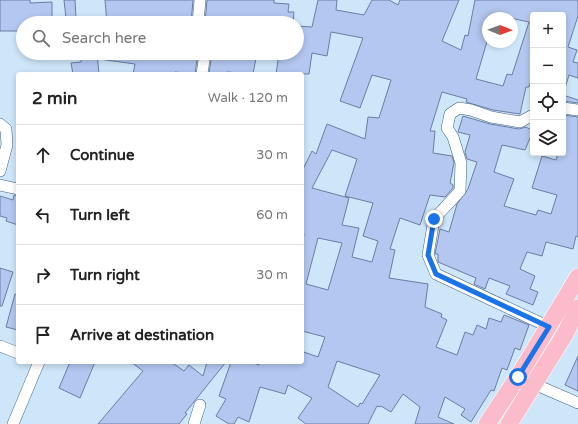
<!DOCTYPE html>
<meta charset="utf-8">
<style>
body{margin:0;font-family:"Varela Round",sans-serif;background:#f6f6f6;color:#222}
.controls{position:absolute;right:12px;top:12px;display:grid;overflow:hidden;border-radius:4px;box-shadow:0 2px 6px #0003}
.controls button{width:36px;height:36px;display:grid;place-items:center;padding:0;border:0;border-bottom:1px solid #e0e0e0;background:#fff;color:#222;font:20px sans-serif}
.compass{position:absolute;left:482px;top:12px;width:36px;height:36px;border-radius:50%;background:#fff;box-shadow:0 2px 6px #0003;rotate:91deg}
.stop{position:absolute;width:12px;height:12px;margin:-9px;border:3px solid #1a73e8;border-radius:50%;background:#fff}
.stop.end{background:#1a73e8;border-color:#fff;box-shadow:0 1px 4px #0008}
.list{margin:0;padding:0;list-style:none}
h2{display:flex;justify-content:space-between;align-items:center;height:52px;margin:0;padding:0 16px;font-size:17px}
h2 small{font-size:13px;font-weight:400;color:#767676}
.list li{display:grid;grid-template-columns:26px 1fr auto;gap:12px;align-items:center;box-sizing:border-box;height:60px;padding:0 16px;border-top:1px solid #e0e0e0}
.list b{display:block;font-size:15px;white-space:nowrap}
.list em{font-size:13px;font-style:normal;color:#767676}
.icon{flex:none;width:22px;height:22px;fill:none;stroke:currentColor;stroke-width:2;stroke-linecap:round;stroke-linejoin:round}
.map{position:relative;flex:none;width:578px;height:424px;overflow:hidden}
.search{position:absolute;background:#fff;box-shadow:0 2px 6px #0003;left:16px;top:16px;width:288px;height:44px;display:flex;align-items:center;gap:10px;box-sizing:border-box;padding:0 14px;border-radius:22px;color:#767676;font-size:15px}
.panel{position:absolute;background:#fff;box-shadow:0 2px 6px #0003;left:16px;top:72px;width:288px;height:292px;border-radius:4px}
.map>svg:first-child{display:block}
.building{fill:#b3c7f0;stroke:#6b7da3;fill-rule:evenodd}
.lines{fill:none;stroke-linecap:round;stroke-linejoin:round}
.street-casing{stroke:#3d607d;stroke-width:12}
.primary-casing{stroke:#fff;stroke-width:18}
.street{stroke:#fff;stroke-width:11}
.primary{stroke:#fbbbcb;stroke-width:17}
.route{stroke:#1a73e8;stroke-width:5}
</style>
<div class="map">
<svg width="578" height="424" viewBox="0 0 578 424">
<rect width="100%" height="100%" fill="#cee6fa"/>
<g class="building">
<polygon points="0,0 30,0 30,3 52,2 52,23 23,23 23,31 0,31"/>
<polygon points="64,0 75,0 76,18 66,18"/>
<polygon points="105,0 193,0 191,23 107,23"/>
<polygon points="207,0 274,0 274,3 289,4 288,12 294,12 293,23 205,23"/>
<path d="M318 0H337L336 10 364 15 372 0H389L398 5 400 0H459L442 41 461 50 465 35 468 36 475 0H578V16L568 47 577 50 573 62 578 63V78L569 75 565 88 563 87V15H533V74L529 87H526L520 114 493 110 466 102 467 99 442 92 430 131H435L433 153 452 156 454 163 450 183 453 185V188L445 197 430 195 420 225 400 218 390 249 395 250 389 278 428 284 425 307 442 314 441 317 447 320 436 347 457 355 465 332 473 335 477 325 486 329 489 318 501 322 504 315 529 325 520 350 515 348 507 370 502 368 494 391 491 390 471 422 461 415 465 409 445 397 438 417 454 424H415L420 407 403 394 391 412 381 406 380 407 377 406 368 424H306L298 418 312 398 288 385 285 394 260 387 249 422 238 417 234 424H229L216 416 226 399 219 396 231 362H251L259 365 260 362H302L304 352 318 357 325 337 302 331V244L304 234H302V171L312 151 316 154 327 124 365 139 368 117 379 118 391 80 372 75 360 108 340 101 363 38 331 32 327 56 312 53 309 74H276L279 53H297V26L312 27ZM496 15 529 22 512 75 507 74 503 86 476 79 488 38V18H495ZM332 150 357 159 345 196 373 203 363 236 378 241 372 262 352 257 359 228 342 225 349 198 312 188ZM318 238 342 243 328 290 306 284ZM337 361 380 375 362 404 360 403 358 407 328 387Z"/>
<polygon points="82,53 97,53 99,74 73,74 71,63 81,62"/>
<polygon points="100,53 198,53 195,74 175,72 175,74 133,74 135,64 99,59"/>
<polygon points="212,53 224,53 256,58 253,74 227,72 227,74 209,74"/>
<polygon points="563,95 578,100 578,103 563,101"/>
<polygon points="563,115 578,117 578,237 576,236 573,249 546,242 542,256 527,252 520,269 535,276 530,289 538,292 533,305 506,294 510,286 489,278 485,289 474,284 476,278 438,262 438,254 435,254 440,229 449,232 457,204 468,189 477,162 467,159 465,152 470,135 458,132 463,116 490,124 519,129 526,127 533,131 525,150 502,145 494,172 514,179 504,206 536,215 538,210 551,214 557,195 532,188 542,156 556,160 558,153 563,153"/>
<polygon points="14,195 18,196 18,225 6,221 7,218 0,216 0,196 13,200"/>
<polygon points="0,268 13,272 2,306 0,306"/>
<polygon points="15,294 18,295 18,330 6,327"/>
<polygon points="578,356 578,391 565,385"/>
<polygon points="70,362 95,362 80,398 59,388"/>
<polygon points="131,362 171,362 184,371 189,365 203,376 207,362 226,362 185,413 187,414 179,424 98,424 143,371"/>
</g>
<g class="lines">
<defs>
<g id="street">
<polyline points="198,23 200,0"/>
<polyline points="202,74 205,53"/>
<polyline points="563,108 578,110"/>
<polyline points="533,115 520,122 491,117 471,110 459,108 450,114 447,128 453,137 461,163 460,191 434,219 428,255 436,274 549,327"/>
<polyline points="0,124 6,129 7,145 0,171"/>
<polyline points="0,185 18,189"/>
<polyline points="0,346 18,353"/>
<polyline points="534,384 578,403"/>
<polyline points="13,424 39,362"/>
<polyline points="194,424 200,405"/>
</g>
<g id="primary">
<polyline points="487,424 518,377 578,277"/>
<polyline points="509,424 565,334 578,308"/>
</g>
</defs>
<use href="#street" class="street-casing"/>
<use href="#primary" class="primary-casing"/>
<use href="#street" class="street"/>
<use href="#primary" class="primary"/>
</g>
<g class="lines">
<polyline class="route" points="434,219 428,255 436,274 549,327 518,377"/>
</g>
</svg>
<div class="controls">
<button>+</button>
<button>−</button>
<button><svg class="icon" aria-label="locate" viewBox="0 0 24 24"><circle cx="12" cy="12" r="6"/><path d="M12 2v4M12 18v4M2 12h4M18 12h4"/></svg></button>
<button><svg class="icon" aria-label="layers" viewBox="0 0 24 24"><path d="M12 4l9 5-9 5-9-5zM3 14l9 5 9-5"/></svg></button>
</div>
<svg class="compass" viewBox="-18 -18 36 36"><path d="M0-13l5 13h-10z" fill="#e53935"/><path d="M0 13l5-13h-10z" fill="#767676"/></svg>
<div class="stop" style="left:518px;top:377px"></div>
<div class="stop end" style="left:434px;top:219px"></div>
<div class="search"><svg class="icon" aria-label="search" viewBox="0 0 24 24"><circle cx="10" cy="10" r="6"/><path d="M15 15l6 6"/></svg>Search here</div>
<section class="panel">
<h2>2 min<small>Walk · 120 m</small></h2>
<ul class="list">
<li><svg class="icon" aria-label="ahead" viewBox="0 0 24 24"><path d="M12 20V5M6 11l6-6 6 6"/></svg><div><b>Continue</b></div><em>30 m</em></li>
<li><svg class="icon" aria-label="left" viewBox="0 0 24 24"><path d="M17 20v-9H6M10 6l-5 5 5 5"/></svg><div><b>Turn left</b></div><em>60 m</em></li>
<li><svg class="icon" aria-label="right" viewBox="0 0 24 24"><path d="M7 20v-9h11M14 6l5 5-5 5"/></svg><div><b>Turn right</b></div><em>30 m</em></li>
<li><svg class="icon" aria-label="arrive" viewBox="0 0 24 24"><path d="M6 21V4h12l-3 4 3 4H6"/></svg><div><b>Arrive at destination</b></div></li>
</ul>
</section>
</div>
